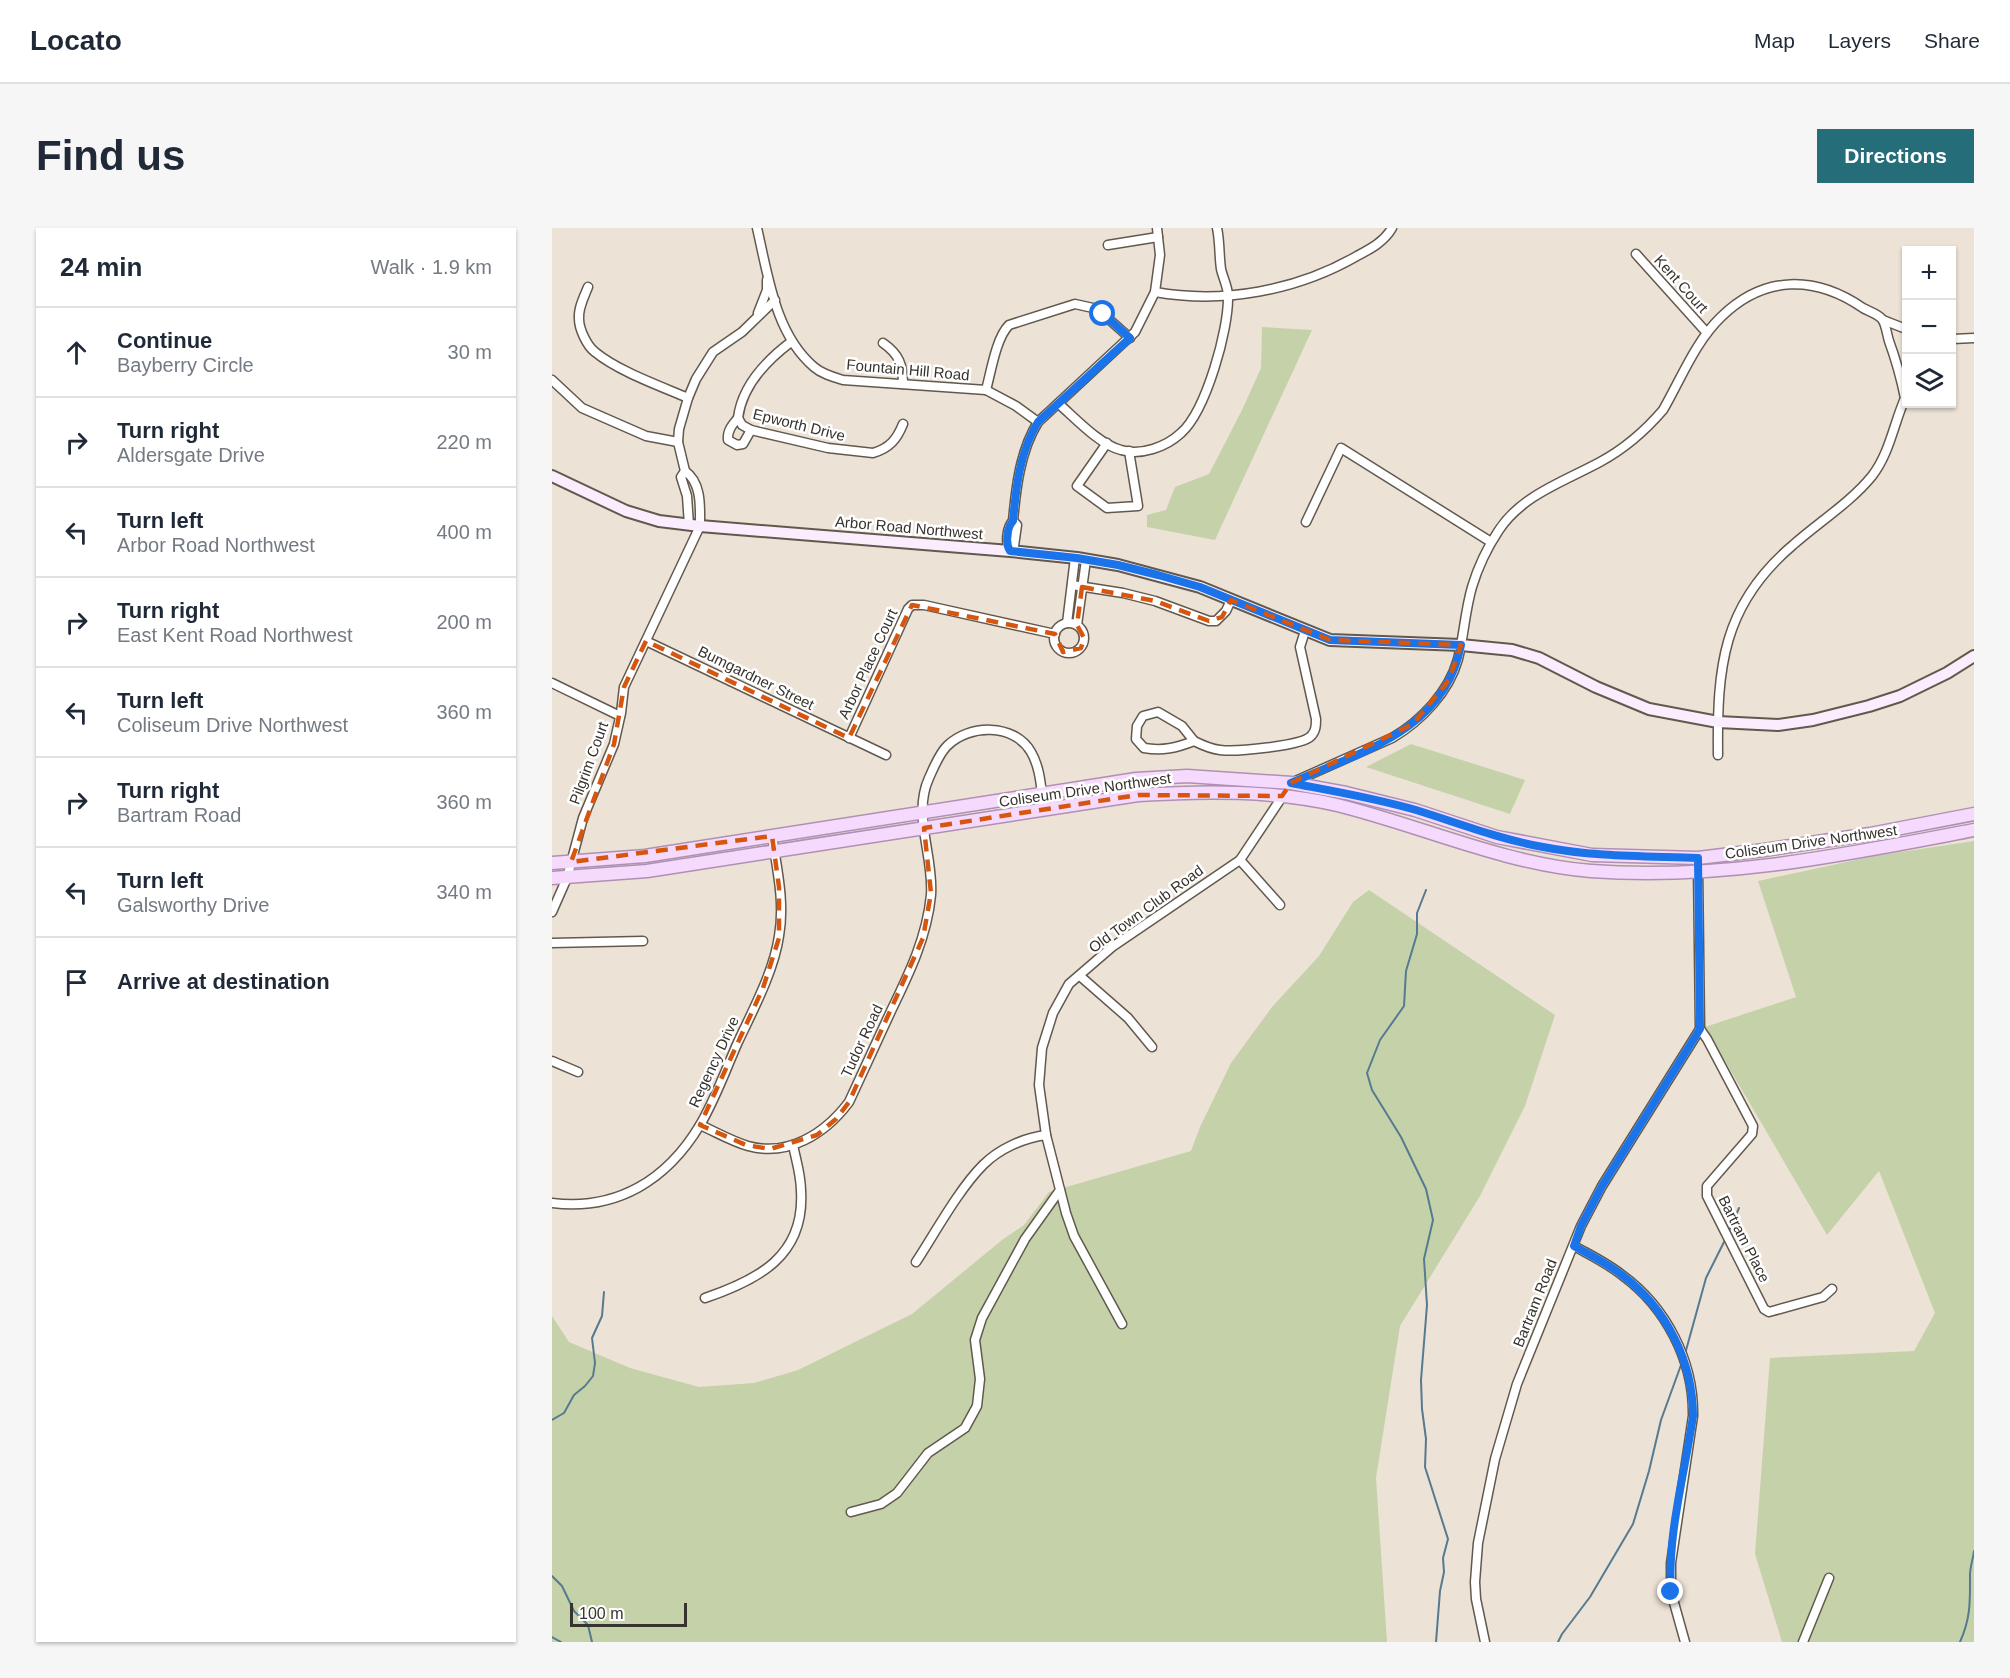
<!DOCTYPE html>
<meta charset="utf-8">
<style>
body{margin:0;font-family:Arial,sans-serif;background:#f6f6f7;color:#1f2937}
.controls{position:absolute;right:18px;top:18px;display:grid;overflow:hidden;border-radius:0px;box-shadow:0 2px 4px #0004}
.controls button{width:54px;height:54px;display:grid;place-items:center;padding:0;border:0;border-bottom:2px solid #e0e1e3;background:#fff;color:#1f2937;font:30px sans-serif}
.scale{position:absolute;left:18px;bottom:15px;width:117px;box-sizing:border-box;padding-left:6px;border:3px solid #37332e;border-top:0;font-size:16px;line-height:21px;white-space:nowrap;color:#37332e;-webkit-text-stroke:4px #fff;paint-order:stroke}
.stop{position:absolute;width:18px;height:18px;margin:-14px;border:4px solid #1a73e8;border-radius:50%;background:#fff}
.stop.end{background:#1a73e8;border-color:#fff;box-shadow:0 2px 6px #0008}
.list{margin:0;padding:0;list-style:none}
h2{display:flex;justify-content:space-between;align-items:center;height:78px;margin:0;padding:0 24px;font-size:26px}
h2 small{font-size:20px;font-weight:400;color:#747a83}
.list li{display:grid;grid-template-columns:39px 1fr auto;gap:18px;align-items:center;box-sizing:border-box;height:90px;padding:0 24px;border-top:2px solid #e0e1e3}
.list b{display:block;font-size:22px;white-space:nowrap}
.list p{margin:0;font-size:20px;white-space:nowrap;color:#747a83}
.list em{font-size:20px;font-style:normal;color:#747a83}
.icon{flex:none;width:33px;height:33px;fill:none;stroke:currentColor;stroke-width:2;stroke-linecap:round;stroke-linejoin:round}
.map{position:relative;flex:none;width:1422px;height:1414px;overflow:hidden;border-radius:0px}
header{display:flex;align-items:center;gap:36px;box-sizing:border-box;height:84px;padding:0 30px;background:#fff;border-bottom:2px solid #e0e1e3}
header strong{font-size:28px}
nav{display:flex;gap:33px;margin-inline-start:auto;font-size:21px}
.intro{display:flex;align-items:center;justify-content:space-between;box-sizing:border-box;height:144px;padding:0 36px}
h1{margin:0;font-size:42px}
.button{padding:15px 27px;border-radius:0px;background:#266d7a;color:#fff;font-size:21px;font-weight:700}
main{display:flex;gap:36px;padding:0 36px}
aside{flex:1;background:#fff;border-radius:0px;box-shadow:0 2px 4px #0004}
.map>svg:first-child{display:block}
.green{fill:#c5d2a9}
.lines{fill:none;stroke-linecap:round;stroke-linejoin:round}
.stream{stroke:#567a8f;stroke-width:2}
.street-casing{stroke:#62594e;stroke-width:11}
.secondary-casing{stroke:#62594e;stroke-width:14}
.primary-casing{stroke:#af90b3;stroke-width:15}
.street{stroke:#fff;stroke-width:8}
.secondary{stroke:#faedfe;stroke-width:10}
.primary{stroke:#f6dafd;stroke-width:12}
.route{stroke:#1a73e8;stroke-width:8}
.marked{fill:none;stroke:#d6550f;stroke-width:4.5;stroke-dasharray:12 8;stroke-linejoin:round}
.labels{text-anchor:middle;stroke-width:5;stroke-linejoin:round;paint-order:stroke}
.street-label{font-size:15px;fill:#37332e;stroke:#fff}
</style>
<header>
<strong>Locato</strong>
<nav><a>Map</a><a>Layers</a><a>Share</a></nav>
</header>
<div class="intro"><h1>Find us</h1><a class="button">Directions</a></div>
<main>
<aside>
<h2>24 min<small>Walk · 1.9 km</small></h2>
<ul class="list">
<li><svg class="icon" aria-label="ahead" viewBox="0 0 24 24"><path d="M12 20V5M6 11l6-6 6 6"/></svg><div><b>Continue</b><p>Bayberry Circle</p></div><em>30 m</em></li>
<li><svg class="icon" aria-label="right" viewBox="0 0 24 24"><path d="M7 20v-9h11M14 6l5 5-5 5"/></svg><div><b>Turn right</b><p>Aldersgate Drive</p></div><em>220 m</em></li>
<li><svg class="icon" aria-label="left" viewBox="0 0 24 24"><path d="M17 20v-9H6M10 6l-5 5 5 5"/></svg><div><b>Turn left</b><p>Arbor Road Northwest</p></div><em>400 m</em></li>
<li><svg class="icon" aria-label="right" viewBox="0 0 24 24"><path d="M7 20v-9h11M14 6l5 5-5 5"/></svg><div><b>Turn right</b><p>East Kent Road Northwest</p></div><em>200 m</em></li>
<li><svg class="icon" aria-label="left" viewBox="0 0 24 24"><path d="M17 20v-9H6M10 6l-5 5 5 5"/></svg><div><b>Turn left</b><p>Coliseum Drive Northwest</p></div><em>360 m</em></li>
<li><svg class="icon" aria-label="right" viewBox="0 0 24 24"><path d="M7 20v-9h11M14 6l5 5-5 5"/></svg><div><b>Turn right</b><p>Bartram Road</p></div><em>360 m</em></li>
<li><svg class="icon" aria-label="left" viewBox="0 0 24 24"><path d="M17 20v-9H6M10 6l-5 5 5 5"/></svg><div><b>Turn left</b><p>Galsworthy Drive</p></div><em>340 m</em></li>
<li><svg class="icon" aria-label="arrive" viewBox="0 0 24 24"><path d="M6 21V4h12l-3 4 3 4H6"/></svg><div><b>Arrive at destination</b></div></li>
</ul>
</aside>
<div class="map">
<svg width="1422" height="1414" viewBox="0 0 1422 1414">
<rect width="100%" height="100%" fill="#ede2d6"/>
<g class="green">
<polygon points="710,99 760,102 663,312 595,299 595,287 614,282 623,259 657,246 690,182 709,140"/>
<polygon points="859,516 973,552 958,586 814,539"/>
<polygon points="1422,613 1422,1414 1230,1414 1203,1326 1218,1130 1362,1123 1383,1085 1327,943 1275,1007 1153,799 1244,769 1206,653 1322,628"/>
<polygon points="817,662 1003,787 973,878 928,968 848,1098 824,1250 835,1414 0,1414 0,1088 17,1114 78,1140 147,1159 202,1155 246,1142 360,1086 450,1012 472,997 497,964 639,923 648,899 679,835 720,779 767,728 801,674"/>
</g>
<g class="lines">
<g class="stream">
<polyline points="874,662 865,685 865,706 854,743 852,778 828,812 815,845 820,862 849,909 874,961 881,992 872,1031 875,1077 869,1152 870,1181 874,1211 873,1239 896,1311 891,1330 892,1344 888,1363 884,1414"/>
<polyline points="1176,1005 1187,980"/>
<polyline points="1133,1126 1154,1050 1174,1010"/>
<polyline points="0,1192 12,1185 22,1167 33,1158 41,1148 43,1135 40,1110 50,1088 52,1064"/>
<polyline points="0,1348 10,1358 22,1383 36,1397 40,1414"/>
<polyline points="0,1409 9,1414"/>
<polyline points="1006,1414 1010,1406 1038,1369 1081,1296 1097,1243 1109,1192 1129,1137"/>
<path d="M1408 1414C1419 1389 1418 1373 1418 1347 1418 1339 1421 1331 1422 1323"/>
</g>
<defs>
<g id="street">
<path d="M205 0C216 47 223 106 262 139 270 146 281 149 291 152L434 162 464 178 486 194"/>
<polyline points="556,17 606,9"/>
<polyline points="1084,26 1155,105"/>
<path d="M36 59C32 69 26 80 27 91 27 101 35 118 43 124 66 143 108 158 136 170"/>
<path d="M603 64C671 76 744 63 805 28 818 21 832 14 840 0"/>
<polyline points="206,85 215,62 215,52"/>
<polyline points="1331,92 1354,101"/>
<polyline points="1400,111 1422,110"/>
<path d="M239 114C215 132 190 158 186 190L190 197 199 202 276 220 321 225C338 220 345 211 351 196"/>
<path d="M331 115C347 126 351 137 351 156"/>
<polyline points="0,152 30,180 94,208 126,214"/>
<path d="M434 162C439 144 444 110 457 97L523 76 541 80 551 86 578 110"/>
<path d="M507 176C523 190 548 217 569 222 589 228 614 219 629 205 654 183 677 101 676 68 676 59 671 50 669 41 667 27 668 14 665 0"/>
<path d="M186 190C180 197 175 203 176 212L185 217 191 216 199 202"/>
<polyline points="555,215 525,258 555,280 586,278 577,223"/>
<polyline points="754,294 789,220 939,314"/>
<polyline points="137,297 135,268 129,249 133,243 126,214 127,201 136,170 144,151 161,124 190,104 223,72"/>
<path d="M458 323C453 315 455 299 461 293 464 260 468 223 486 194L583 104 603 64 608 27 605 0"/>
<polyline points="458,323 462,318 465,297 461,293"/>
<polyline points="520,357 571,365 603,373 657,393 664,393 674,383 679,372"/>
<circle cx="517" cy="410" r="15"/>
<polyline points="515,395 523,330"/>
<polyline points="525,397 534,332"/>
<polyline points="94,413 334,527"/>
<polyline points="0,455 68,488"/>
<path d="M606 484 630 498 642 513C624 520 611 523 592 520L584 511 585 498 591 488Z"/>
<polyline points="297,510 356,381 360,377 372,377 503,406"/>
<path d="M642 513C650 517 659 521 668 522 683 524 750 518 759 508 764 503 764 497 764 491L748 419 753 403"/>
<path d="M1166 527C1165 440 1170 377 1241 317 1267 294 1299 274 1320 248 1338 225 1342 194 1354 168"/>
<path d="M739 555 840 510C869 493 897 464 906 431 912 407 913 383 920 359 926 339 935 320 947 302 970 267 1013 253 1048 234 1072 221 1093 203 1111 182 1129 151 1143 114 1169 89 1212 47 1263 47 1311 80 1316 83 1326 86 1330 91 1334 96 1335 107 1337 113 1344 132 1349 150 1353 170"/>
<polyline points="688,632 728,677"/>
<path d="M0 684 15 650 31 590 62 516 69 485 72 459 148 298C148 279 150 255 133 243"/>
<polyline points="0,715 91,713"/>
<polyline points="528,748 576,790 600,819"/>
<polyline points="1148,801 1155,811 1201,898 1200,906 1155,958 1155,968 1212,1081 1217,1084 1271,1069 1280,1061"/>
<polyline points="0,833 26,844"/>
<path d="M148 897C164 904 179 913 196 918 236 929 273 906 297 874 311 844 325 814 339 783 357 746 375 709 379 667 382 628 360 587 377 550 382 539 387 526 395 518 417 496 462 495 479 524 489 541 489 562 492 581"/>
<path d="M0 975C65 983 115 952 148 897 163 872 174 841 186 814 201 782 222 743 227 708 233 675 225 641 220 608"/>
<path d="M1022 1018C1038 1027 1055 1035 1070 1047 1114 1079 1142 1133 1141 1188L1119 1335V1364L1133 1414"/>
<path d="M364 1034C383 1005 407 961 431 937 447 921 471 910 494 907"/>
<path d="M153 1070C206 1052 253 1028 249 963 249 947 244 932 241 917"/>
<polyline points="570,1096 522,1008 514,985 494,907 487,857 490,820 501,785 517,756 560,719 688,632 732,566"/>
<polyline points="299,1284 329,1276 345,1265 376,1225 413,1200 425,1178 428,1151 423,1112 430,1090 473,1011 508,962"/>
<polyline points="933,1414 924,1371 923,1354 926,1315 943,1231 965,1156 1029,998 1050,958 1148,801 1146,639"/>
<polyline points="1251,1414 1277,1350"/>
</g>
<polyline id="secondary" points="0,248 74,283 107,293 148,298 458,323 525,330 566,337 648,359 778,412 909,417 960,422 987,430 1044,459 1097,481 1166,494 1226,497 1261,492 1317,478 1348,468 1395,445 1422,428"/>
<g id="primary">
<polyline points="0,635 93,628 584,551 635,548 739,555 794,565 863,582 945,609 1040,627 1146,630 1212,622 1318,606 1422,586"/>
<path d="M0 650 95 643 586 567C651 563 721 562 785 577 870 598 952 636 1039 643 1168 653 1296 626 1422 602"/>
</g>
</defs>
<use href="#street" class="street-casing"/>
<use href="#secondary" class="secondary-casing"/>
<use href="#primary" class="primary-casing"/>
<use href="#street" class="street"/>
<use href="#secondary" class="secondary"/>
<use href="#primary" class="primary"/>
</g>
<g class="lines">
<path class="route" d="M551 86 578 110 486 194C468 223 464 259 461 293 455 299 453 315 458 323L525 330 566 337 606 347 648 359 778 412 909 417C893 503 808 524 739 555 781 563 823 570 864 582 906 595 947 611 991 619 1042 629 1094 628 1146 630L1148 801 1050 958 1029 998 1022 1018C1038 1027 1055 1035 1070 1047 1114 1080 1141 1133 1141 1188 1133 1244 1115 1308 1119 1364"/>
</g>
<path class="marked" d="M530 359 603 373 657 393 670 389 679 372 778 412 909 417 897 452 861 496 739 555 730 568 586 567 372 600 379 665 371 710 297 874 284 891 265 907 218 921 194 917 148 897 211 760 227 710V659L220 608 19 634 62 516 72 459 94 413 297 510 360 377 503 406 511 424 529 420 532 410 525 397Z"/>
<g class="labels">
<g class="street-label">
<text transform="translate(1129 56) rotate(48)" y="5">Kent Court</text>
<text transform="translate(356 142) rotate(5)" y="5">Fountain Hill Road</text>
<text transform="translate(247 197) rotate(14)" y="5">Epworth Drive</text>
<text transform="translate(357 300) rotate(5)" y="5">Arbor Road Northwest</text>
<text transform="translate(316 436) rotate(-65)" y="5">Arbor Place Court</text>
<text transform="translate(204 450) rotate(26)" y="5">Bumgardner Street</text>
<text transform="translate(37 535) rotate(-70)" y="5">Pilgrim Court</text>
<text transform="translate(533 562) rotate(-8)" y="5">Coliseum Drive Northwest</text>
<text transform="translate(1259 614) rotate(-8)" y="5">Coliseum Drive Northwest</text>
<text transform="translate(594 681) rotate(-36)" y="5">Old Town Club Road</text>
<text transform="translate(310 813) rotate(-65)" y="5">Tudor Road</text>
<text transform="translate(162 834) rotate(-65)" y="5">Regency Drive</text>
<text transform="translate(1192 1011) rotate(63)" y="5">Bartram Place</text>
<text transform="translate(983 1075) rotate(-68)" y="5">Bartram Road</text>
</g>
</g>
</svg>
<div class="controls">
<button>+</button>
<button>−</button>
<button><svg class="icon" aria-label="layers" viewBox="0 0 24 24"><path d="M12 4l9 5-9 5-9-5zM3 14l9 5 9-5"/></svg></button>
</div>
<div class="scale">100 m</div>
<div class="stop" style="left:551px;top:86px"></div>
<div class="stop end" style="left:1119px;top:1364px"></div>
</div>
</main>
